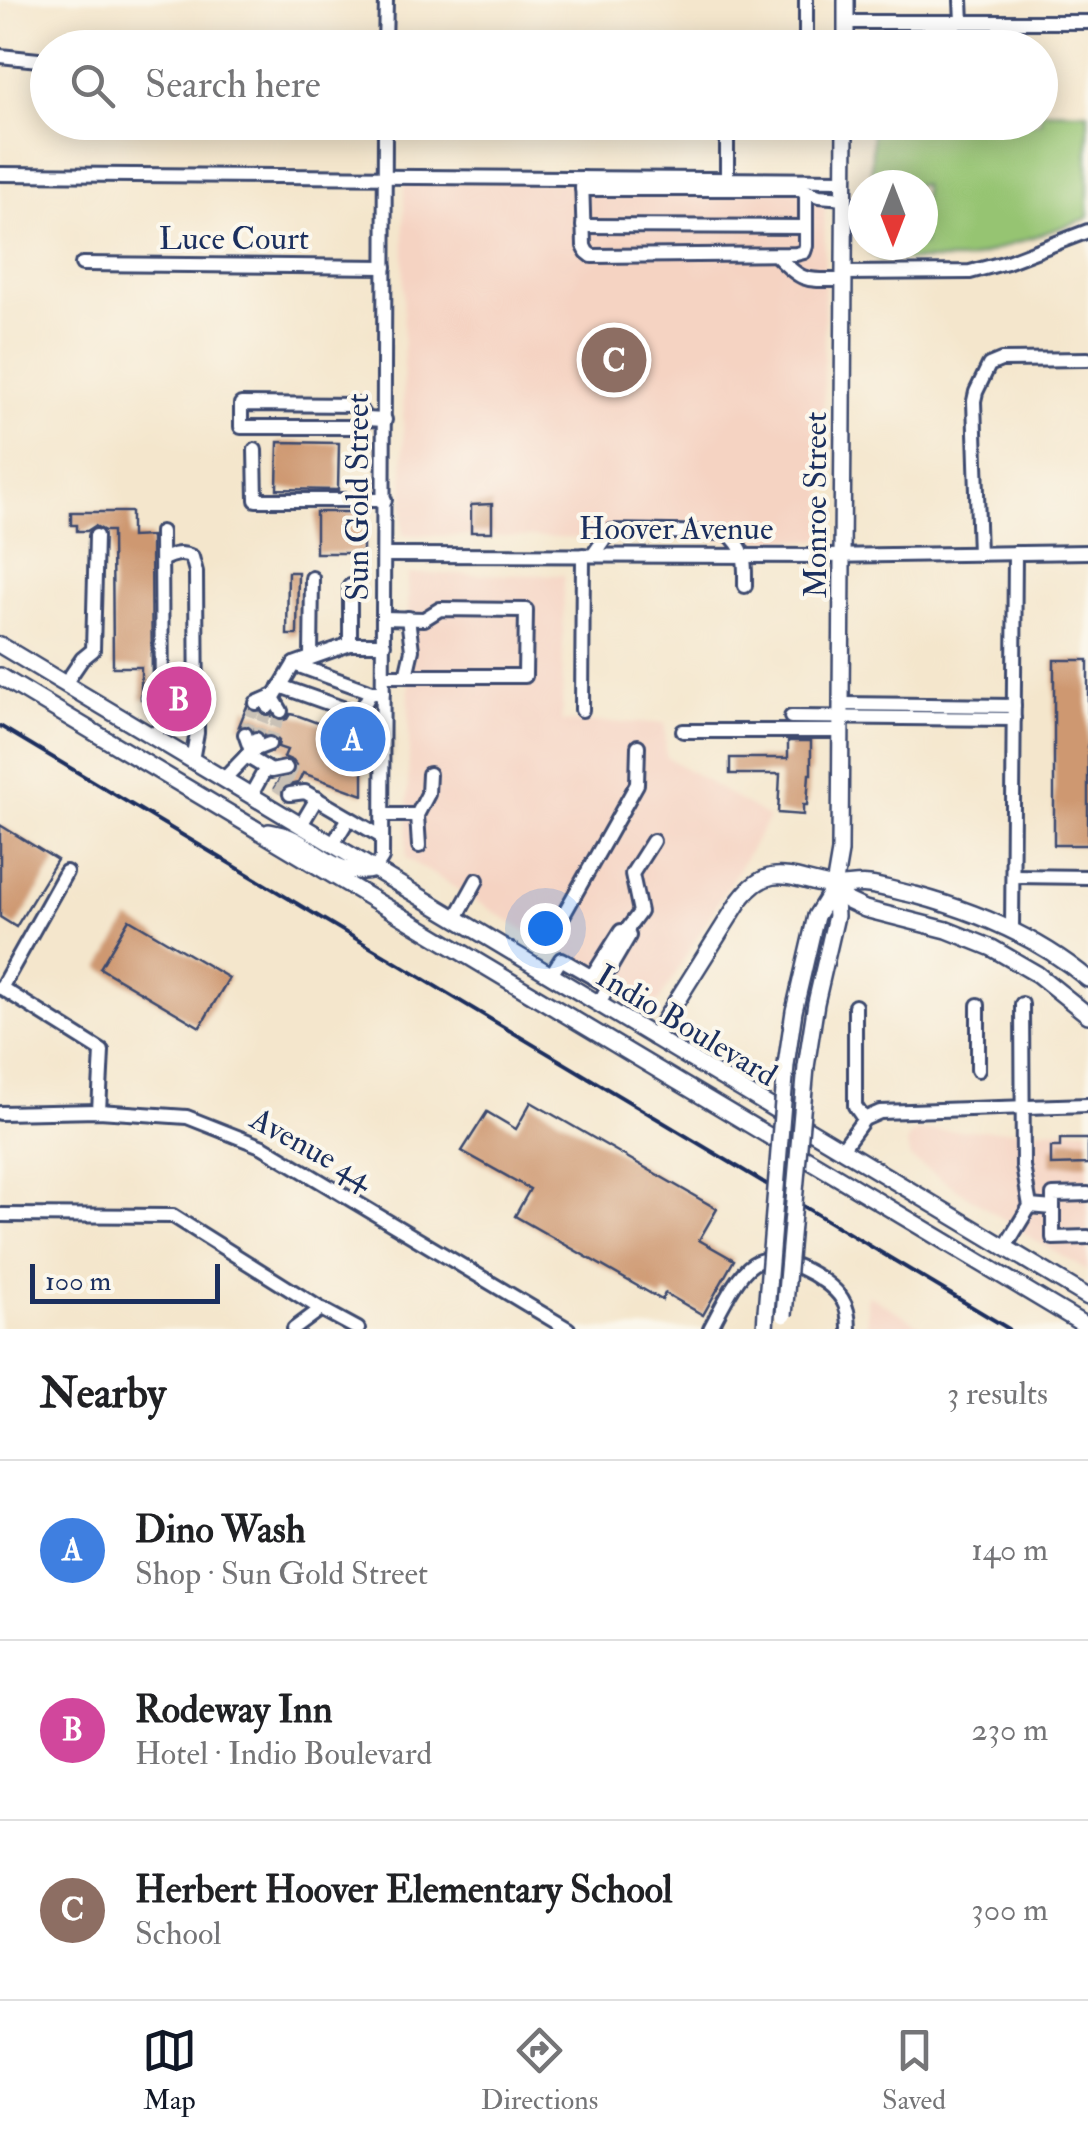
<!DOCTYPE html>
<meta charset="utf-8">
<style>
body{margin:0;font-family:"IM FELL Double Pica",serif;background:#f2f2f2;color:#202124}
.compass{position:absolute;left:848px;top:170px;width:90px;height:90px;border-radius:50%;background:#fff;box-shadow:0 5px 25px #0003;rotate:180deg}
.scale{position:absolute;left:30px;bottom:25px;width:190px;box-sizing:border-box;padding-left:10px;border:5px solid #1b2f5e;border-top:0;font-size:28px;line-height:35px;white-space:nowrap;color:#1b2f5e;-webkit-text-stroke:8px #fbf7ec;paint-order:stroke}
.you{position:absolute;left:545px;top:928px;width:35px;height:35px;margin:-25px;border:8px solid #fff;border-radius:50%;background:#1a73e8;box-shadow:0 0 0 15px #1a73e833}
.badge{display:grid;place-items:center;width:65px;height:65px;border-radius:50%;background:#111827;color:#fff;font-size:32px;font-weight:700}
.pin{position:absolute;translate:-50% -50%;border:5px solid #fff;box-shadow:0 2px 10px #0006}
.list{margin:0;padding:0;list-style:none}
h2{display:flex;justify-content:space-between;align-items:center;height:130px;margin:0;padding:0 40px;font-size:42px}
h2 small{font-size:32px;font-weight:400;color:#757577}
.list li{display:grid;grid-template-columns:65px 1fr auto;gap:30px;align-items:center;box-sizing:border-box;height:180px;padding:0 40px;border-top:2px solid #e0e0e0}
.list b{display:block;font-size:38px;white-space:nowrap}
.list p{margin:0;font-size:32px;white-space:nowrap;color:#757577}
.list em{font-size:32px;font-style:normal;color:#757577}
.icon{flex:none;width:55px;height:55px;fill:none;stroke:currentColor;stroke-width:2;stroke-linecap:round;stroke-linejoin:round}
.map{position:relative;flex:none;width:1088px;height:1329px;overflow:hidden}
.search{position:absolute;background:#fff;box-shadow:0 5px 25px #0003;left:30px;right:30px;top:30px;height:110px;display:flex;align-items:center;gap:25px;box-sizing:border-box;padding:0 35px;border-radius:55px;color:#757577;font-size:38px}
.sheet{height:670px;background:#fff}
nav{display:flex;justify-content:space-around;align-items:center;box-sizing:border-box;height:140px;border-top:2px solid #e0e0e0;background:#fff;font-size:28px;color:#757577}
nav a{display:grid;justify-items:center;gap:5px}
nav .on{color:#111827}
.map>svg:first-child{display:block}
.built{fill:#f5d3c2}
.green{fill:#96c472;stroke:#587a68;stroke-width:2.5}
.building{fill:#ce9871}
.lines{fill:none;stroke-linecap:round;stroke-linejoin:round}
.minor-tunnel{stroke:#c9c1b6;stroke-width:12;stroke-dasharray:12 6;stroke-linecap:butt}
.minor-casing{stroke:#3c4a6e;stroke-width:18}
.major-casing{stroke:#3c4a6e;stroke-width:20}
.minor{stroke:#fff;stroke-width:12}
.major{stroke:#fff;stroke-width:15}
.rail{stroke:#1b2f5e;stroke-width:4}
.major-bridge-casing{stroke:#3c4a6e;stroke-width:20;stroke-linecap:butt}
.major-bridge{stroke:#fff;stroke-width:15}
.labels{text-anchor:middle;stroke-width:8;stroke-linejoin:round;paint-order:stroke}
.street-label{font-size:32px;fill:#1b2f5e;stroke:#fbf7ec}
</style>
<div class="map">
<svg width="1088" height="1329" viewBox="0 0 1088 1329">
<rect width="100%" height="100%" fill="#fbf7ec"/>
<filter id="ink" filterUnits="userSpaceOnUse"><feTurbulence type="fractalNoise" baseFrequency=".01" numOctaves="2"/><feDisplacementMap in="SourceGraphic" scale="20" xChannelSelector="R" yChannelSelector="G"/><feConvolveMatrix kernelMatrix="1 2 1 2 8 2 1 2 1" color-interpolation-filters="sRGB"/></filter>
<filter id="wash" filterUnits="userSpaceOnUse"><feTurbulence type="fractalNoise" baseFrequency=".0048" numOctaves="4" result="noise"/><feDisplacementMap in="SourceGraphic" scale="40" xChannelSelector="R" yChannelSelector="G"/><feGaussianBlur stdDeviation="2.25" result="paint"/><feColorMatrix in="noise" values="0 0 0 0 0 0 0 0 0 0 0 0 0 0 0 0 0 1.4 0 .05"/><feComposite in="paint" operator="in"/></filter>
<g filter="url(#wash)">
<rect width="100%" height="100%" fill="#f4e6cc"/>
<g class="built">
<polygon points="404,181 825,185 823,535 816,541 403,535"/>
<polygon points="408,574 564,575 562,722 665,723 666,757 769,818 658,1003 534,936 406,858 409,749"/>
<polygon points="1088,1129 1088,1271 1033,1239 910,1158 907,1145 909,1137 917,1131"/>
<polygon points="867,1294 926,1329 867,1329"/>
</g>
<polygon class="green" points="1041,111 1088,112 1088,218 967,260 880,260 869,252 869,245 923,245 923,185 871,185 873,123 1040,122"/>
<g id="blocks">
<g class="building">
<polygon points="278,442 339,443 338,490 277,489"/>
<polygon points="492,504 492,532 471,532 471,505"/>
<polygon points="71,512 131,512 131,537 151,536 152,699 141,699 141,667 113,667 112,531 105,531 95,526 87,531 77,531 77,525 71,525"/>
<rect x="316" y="512" width="47" height="41"/>
<polygon points="288,572 298,572 297,635 287,635"/>
<rect x="1054" y="660" width="34" height="185"/>
<polygon points="247,706 251,712 260,712 267,717 272,716 280,721 287,719 290,714 299,716 363,740 363,795 303,773 298,783 285,786 280,791 274,788 279,780 293,775 296,765 293,761 284,757 287,750 278,747 279,741 274,736 265,735 261,730 254,729 248,724 239,726"/>
<polygon points="788,741 811,741 811,774 809,774 807,805 803,805 803,815 778,813 780,774 730,774 730,758 788,758"/>
<polygon points="0,825 57,860 16,927 0,917"/>
<polygon points="129,919 229,978 200,1027 100,968"/>
<polygon points="531,1102 717,1209 699,1240 734,1260 703,1315 665,1293 662,1300 515,1216 530,1189 462,1151 487,1112 516,1129"/>
<polygon points="1060,1139 1088,1139 1088,1164 1051,1165 1051,1147 1060,1147"/>
</g>
</g>
</g>
<g filter="url(#ink)">
<use href="#blocks" fill-opacity="0" stroke="#3c4a6e" stroke-width="2.5"/>
<g class="lines">
<g class="minor-tunnel">
<polyline points="245,734 256,703"/>
<polyline points="256,739 268,707"/>
<polyline points="269,744 281,711"/>
<polyline points="286,768 301,777"/>
<polyline points="281,777 296,787"/>
<polyline points="276,785 290,794"/>
</g>
<defs>
<g id="minor">
<polyline points="961,0 962,22"/>
<polyline points="846,22 1088,22"/>
<polyline points="385,48 386,0"/>
<polyline points="806,48 806,0"/>
<polyline points="0,56 48,61"/>
<polyline points="0,174 844,180"/>
<polyline points="582,178 584,246 587,252 592,256 796,254 804,252 806,246 806,191"/>
<polyline points="727,179 727,122"/>
<polyline points="582,189 799,189 819,196 844,198"/>
<polyline points="583,226 806,227"/>
<path d="M776 255C803 283 805 280 843 280"/>
<polyline points="82,264 385,267"/>
<polyline points="843,273 970,272 1007,262 1088,231"/>
<polyline points="366,419 356,427 241,427 241,404 357,405 366,419 385,420"/>
<polyline points="255,450 256,500 385,500"/>
<polyline points="979,554 974,401 976,392 989,365 1001,360 1088,359"/>
<polyline points="385,555 823,556 1088,552"/>
<path d="M593 555 607 535 612 531 728 533C747 551 745 561 745 586"/>
<path d="M163 559C174 554 181 552 192 557L196 572 197 733 192 760"/>
<polyline points="350,644 350,586"/>
<polyline points="311,656 312,578"/>
<polyline points="294,664 371,692"/>
<polyline points="384,676 525,676 526,610 440,609 424,619 384,618"/>
<polyline points="406,676 412,650 408,618"/>
<polyline points="65,684 82,659 93,650 96,536"/>
<polyline points="280,686 359,714 371,692 383,692"/>
<polyline points="256,703 272,696 281,711"/>
<polyline points="841,704 1014,706"/>
<polyline points="268,707 294,664 350,644 384,644"/>
<polyline points="582,710 583,555"/>
<polyline points="791,717 1014,719"/>
<polyline points="683,731 841,731"/>
<polyline points="245,734 251,751 269,744"/>
<polyline points="155,738 162,720 161,532"/>
<polyline points="246,756 271,771 286,768"/>
<polyline points="224,779 251,751 256,739"/>
<polyline points="290,794 305,792 382,837"/>
<polyline points="251,795 266,768"/>
<polyline points="383,815 417,815"/>
<polyline points="301,825 317,798"/>
<polyline points="333,844 349,818"/>
<polyline points="419,846 417,815 428,794 429,774"/>
<polyline points="375,869 382,858 385,122"/>
<polyline points="1013,876 1088,877"/>
<polyline points="456,918 477,880"/>
<polyline points="556,928 637,784 638,746"/>
<polyline points="1012,930 1015,553"/>
<polyline points="626,931 640,912 632,874 653,841"/>
<polyline points="551,975 561,959 608,986 599,1004"/>
<polyline points="592,977 621,931 626,931 629,936 602,982"/>
<polyline points="0,987 102,1051 99,1111"/>
<polyline points="1,988 66,872"/>
<polyline points="978,1005 978,1070"/>
<polyline points="855,1006 855,1106 864,1119"/>
<polyline points="0,1113 99,1111 187,1117 263,1147 568,1329"/>
<polyline points="842,1149 864,1119 880,1112 1088,1105"/>
<polyline points="1030,1206 1053,1208 1053,1195 1088,1194"/>
<polyline points="1053,1208 1053,1238 1088,1237"/>
<polyline points="0,1215 173,1216 321,1309 358,1329"/>
<polyline points="1005,1247 1030,1206 1023,1166 1022,1004"/>
<polyline points="294,1329 321,1309"/>
<path d="M710 1329C720 1311 736 1275 753 1264 776 1249 829 1278 842 1299 848 1308 849 1319 849 1329"/>
</g>
<g id="major">
<polyline points="846,48 846,0"/>
<polyline points="0,645 1088,1297"/>
<polyline points="0,676 1088,1327"/>
<path d="M269 832C277 834 286 835 293 839 321 853 341 879 375 869"/>
<polyline points="834,887 848,901 865,909 947,930 992,948 1037,974 1088,1015"/>
<path d="M654 1037 740 900C770 860 792 880 831 886 843 888 856 883 869 885 884 887 900 892 915 895 978 912 1038 937 1088 979"/>
<polyline points="786,1065 794,1011 816,916 834,887"/>
<polyline points="806,1067 816,1003 836,916 834,887 840,852 845,122"/>
<polyline points="765,1329 766,1312"/>
</g>
</defs>
<use href="#minor" class="minor-casing"/>
<use href="#major" class="major-casing"/>
<use href="#minor" class="minor"/>
<use href="#major" class="major"/>
<polyline class="rail" points="0,726 1009,1329"/>
<defs>
<g id="major-bridge">
<polyline points="766,1312 786,1065"/>
<polyline points="784,1315 806,1067"/>
</g>
</defs>
<use href="#major-bridge" class="major-bridge-casing"/>
<use href="#major-bridge" class="major-bridge"/>
</g>
</g>
<g class="labels">
<g class="street-label">
<text x="234" y="249">Luce Court</text>
<text transform="translate(357 497) rotate(-90)" y="11">Sun Gold Street</text>
<text transform="translate(815 505) rotate(-90)" y="11">Monroe Street</text>
<text x="676" y="539">Hoover Avenue</text>
<text transform="translate(687 1025) rotate(31)" y="11">Indio Boulevard</text>
<text transform="translate(312 1148) rotate(29)" y="11">Avenue 44</text>
</g>
</g>
</svg>
<svg class="compass" viewBox="-18 -18 36 36"><path d="M0-13l5 13h-10z" fill="#e53935"/><path d="M0 13l5-13h-10z" fill="#757577"/></svg>
<div class="scale">100 m</div>
<div class="you"></div>
<div class="pin badge" style="left:353px;top:739px;background:#3f7fe0">A</div>
<div class="pin badge" style="left:179px;top:699px;background:#d1479c">B</div>
<div class="pin badge" style="left:614px;top:360px;background:#8d6e63">C</div>
<div class="search"><svg class="icon" aria-label="search" viewBox="0 0 24 24"><circle cx="10" cy="10" r="6"/><path d="M15 15l6 6"/></svg>Search here</div>
</div>
<section class="sheet">
<h2>Nearby<small>3 results</small></h2>
<ul class="list">
<li><span class="badge" style="background:#3f7fe0">A</span><div><b>Dino Wash</b><p>Shop · Sun Gold Street</p></div><em>140 m</em></li>
<li><span class="badge" style="background:#d1479c">B</span><div><b>Rodeway Inn</b><p>Hotel · Indio Boulevard</p></div><em>230 m</em></li>
<li><span class="badge" style="background:#8d6e63">C</span><div><b>Herbert Hoover Elementary School</b><p>School</p></div><em>300 m</em></li>
</ul>
</section>
<nav>
<a class="on"><svg class="icon" aria-label="map" viewBox="0 0 24 24"><path d="M3 6l6-2 6 2 6-2v14l-6 2-6-2-6 2zM9 4v14M15 6v14"/></svg>Map</a>
<a><svg class="icon" aria-label="directions" viewBox="0 0 24 24"><path d="M12 3l9 9-9 9-9-9zM9 14v-3h6M13 9l2 2-2 2"/></svg>Directions</a>
<a><svg class="icon" aria-label="saved" viewBox="0 0 24 24"><path d="M7 4h10v16l-5-4-5 4z"/></svg>Saved</a>
</nav>
